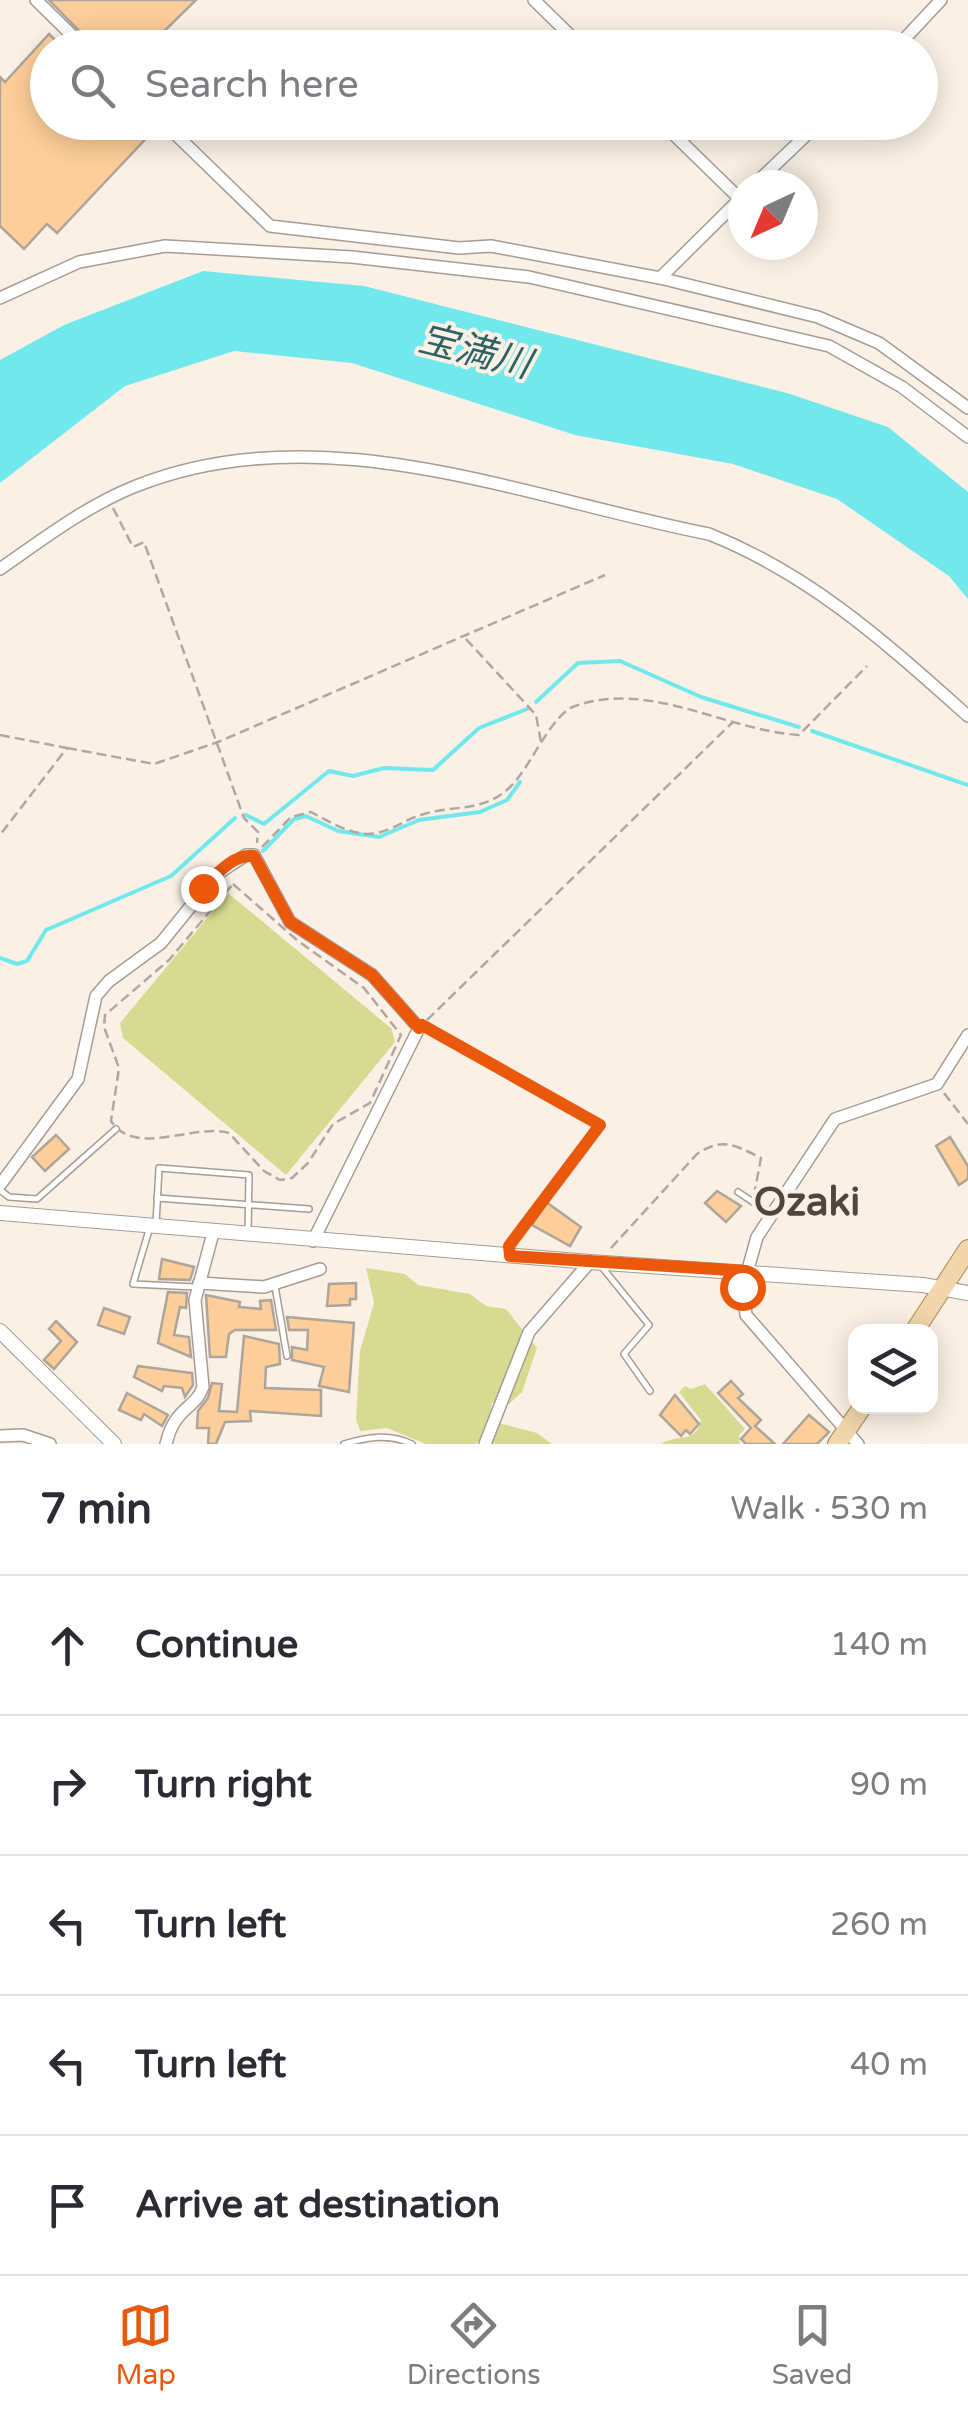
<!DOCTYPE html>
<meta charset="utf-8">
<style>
body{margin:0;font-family:"Varela Round","Noto Sans JP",sans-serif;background:#f2f2f3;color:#2b2b33}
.controls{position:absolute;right:30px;bottom:30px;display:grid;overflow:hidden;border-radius:20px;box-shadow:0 5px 25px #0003}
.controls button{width:90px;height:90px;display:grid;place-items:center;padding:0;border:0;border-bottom:2px solid #e1e1e2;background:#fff;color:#2b2b33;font:50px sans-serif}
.compass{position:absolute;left:728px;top:170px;width:90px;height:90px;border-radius:50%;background:#fff;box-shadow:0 5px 25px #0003;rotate:224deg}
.stop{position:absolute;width:30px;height:30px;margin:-22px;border:8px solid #ea580c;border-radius:50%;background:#fff}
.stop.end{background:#ea580c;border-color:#fff;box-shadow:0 2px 10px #0008}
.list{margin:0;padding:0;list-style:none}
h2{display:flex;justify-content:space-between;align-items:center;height:130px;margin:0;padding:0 40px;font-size:42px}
h2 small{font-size:32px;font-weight:400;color:#7c7c81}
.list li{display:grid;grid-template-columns:65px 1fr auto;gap:30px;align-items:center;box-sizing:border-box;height:140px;padding:0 40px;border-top:2px solid #e1e1e2}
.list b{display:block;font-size:38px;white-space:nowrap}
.list em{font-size:32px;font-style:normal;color:#7c7c81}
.icon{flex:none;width:55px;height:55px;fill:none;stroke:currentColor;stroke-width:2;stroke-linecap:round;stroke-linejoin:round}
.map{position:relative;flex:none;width:968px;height:1444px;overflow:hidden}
.search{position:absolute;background:#fff;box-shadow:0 5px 25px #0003;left:30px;right:30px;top:30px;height:110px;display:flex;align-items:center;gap:25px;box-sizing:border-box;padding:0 35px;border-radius:55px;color:#7c7c81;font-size:38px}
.sheet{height:830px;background:#fff}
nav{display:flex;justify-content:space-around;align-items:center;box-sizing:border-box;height:140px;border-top:2px solid #e1e1e2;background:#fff;font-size:28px;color:#7c7c81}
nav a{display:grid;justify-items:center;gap:5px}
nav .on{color:#ea580c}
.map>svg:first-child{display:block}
.green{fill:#d5db90}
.water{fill:#71e9ec}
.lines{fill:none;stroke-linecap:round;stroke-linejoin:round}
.stream{stroke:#71e9ec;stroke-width:4}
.building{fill:#fdce99;stroke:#ada49a;stroke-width:2.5}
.service-casing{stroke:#a59c92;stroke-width:8}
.minor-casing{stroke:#a59c92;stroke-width:14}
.tertiary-casing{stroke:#a59c92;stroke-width:16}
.primary-casing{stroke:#a88959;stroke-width:20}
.path{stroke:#afa89f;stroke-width:2.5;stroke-dasharray:10 5;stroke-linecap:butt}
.service{stroke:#fff;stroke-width:5}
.minor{stroke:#fff;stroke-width:11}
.tertiary{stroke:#fff;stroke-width:14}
.primary{stroke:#f1d6ab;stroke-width:18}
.route{stroke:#ea580c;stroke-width:12}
.labels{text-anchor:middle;stroke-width:8;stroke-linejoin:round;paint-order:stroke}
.water-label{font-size:38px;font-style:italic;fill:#2e6263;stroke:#faf0e5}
.quarter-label{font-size:40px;font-weight:bold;fill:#4f473e;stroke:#faf0e5}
</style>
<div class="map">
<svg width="968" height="1444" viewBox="0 0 968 1444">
<rect width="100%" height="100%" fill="#faf0e5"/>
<g class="green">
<polygon points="228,893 392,1029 395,1042 286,1175 123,1038 120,1023"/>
<polygon points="366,1268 405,1274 418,1285 470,1294 486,1306 506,1309 537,1348 522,1392 509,1404 492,1403 490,1413 502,1424 537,1433 552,1444 494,1444 482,1437 476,1444 426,1444 387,1428 360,1431 356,1419 360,1351 374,1303"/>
<path d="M705 1384 745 1429 739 1435 740 1444H661C676 1434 696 1444 701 1420L679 1392 685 1386 691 1389Z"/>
</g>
<polygon class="water" points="203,271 364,286 787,393 888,427 968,492 968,599 949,576 837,499 733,464 575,435 352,363 234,351 125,386 0,483 0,360 64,325"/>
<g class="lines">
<g class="stream">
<polyline points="536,702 578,663 620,661 701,697 799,727"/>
<polyline points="812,731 968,785"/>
<polyline points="246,815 264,824 329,771 353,776 384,768 433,770 479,728 527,709"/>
<polyline points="263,851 294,819 306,816 338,831 379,837 419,820 480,812 507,800 520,782"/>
<polyline points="0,958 17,964 27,961 46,930 171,876 235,818"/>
</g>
</g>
<g class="building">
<polygon points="49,0 196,0 147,48 96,48"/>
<polygon points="49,34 63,48 48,48 48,122 144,122 153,131 57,233 47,224 24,249 0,226 0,77 5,82"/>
<polygon points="56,1135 69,1149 45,1171 32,1157"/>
<polygon points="950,1137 968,1166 968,1179 959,1185 936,1146"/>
<polygon points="717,1191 741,1206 726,1222 705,1203"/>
<polygon points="546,1202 581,1227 570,1246 532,1225"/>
<polygon points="162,1259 194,1267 190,1280 159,1279"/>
<polygon points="356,1283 356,1299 350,1299 350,1305 327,1306 329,1284"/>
<polygon points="168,1292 187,1293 186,1308 180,1307 174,1335 189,1337 191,1357 158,1343"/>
<polygon points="206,1295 240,1302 239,1307 261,1309 260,1301 271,1300 276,1330 235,1330 229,1334 226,1357 210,1357"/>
<polygon points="104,1308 130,1317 124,1334 98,1325"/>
<polygon points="287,1317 354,1323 349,1392 319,1386 324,1367 292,1360 292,1347 307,1350 308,1330 289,1330"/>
<polygon points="56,1321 77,1342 54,1369 44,1360 61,1341 49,1329"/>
<polygon points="244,1336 279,1344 280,1364 266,1367 265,1388 321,1390 321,1416 250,1411 251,1421 225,1422 216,1444 208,1444 209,1428 197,1428 198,1411 208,1398 212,1383 222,1384 219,1411 237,1412"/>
<polygon points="138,1366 192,1373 193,1385 185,1397 182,1388 164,1386 162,1391 134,1377"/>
<polygon points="731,1381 743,1394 738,1398 761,1420 755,1426 775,1444 746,1444 741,1439 751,1428 718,1393"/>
<polygon points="127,1393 168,1415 162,1426 144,1414 141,1420 119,1410"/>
<polygon points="675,1395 699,1424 690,1434 686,1430 681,1436 660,1415"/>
<polygon points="809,1415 829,1432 817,1444 783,1444"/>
</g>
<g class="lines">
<defs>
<g id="service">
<polyline points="0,1190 9,1197 37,1199 116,1129"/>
<polyline points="738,1192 771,1214"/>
<polyline points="157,1198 309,1209"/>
<polyline points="156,1224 159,1168 249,1175 248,1233"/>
<polyline points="149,1230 133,1284 195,1287"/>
<polyline points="601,1266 649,1325 624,1354 650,1391"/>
<polyline points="275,1286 287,1356"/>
<path d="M344 1444C368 1437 389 1433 412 1444"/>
</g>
<g id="minor">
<polyline points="36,0 85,48"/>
<polyline points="534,0 583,48"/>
<polyline points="896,48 941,0"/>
<polyline points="163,122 270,226 459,248 491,246 660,278 818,317 879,343 968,408"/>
<polyline points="661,122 740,199"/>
<polyline points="754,185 820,122"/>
<polyline points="660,278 743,196"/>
<polyline points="0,298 79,262 165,246 352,257 529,277 829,346 902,387 968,437"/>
<path d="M0 569C43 539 86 506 136 486 321 412 525 498 709 534 812 575 887 644 968 716"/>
<polyline points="0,1185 78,1079 96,996 109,981 161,943 216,875 246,855 254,855 290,922 372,975 419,1028 313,1241"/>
<polyline points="199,1283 264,1287 320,1269"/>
<polyline points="0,1436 23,1435 50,1444"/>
<path d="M166 1444C175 1406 195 1410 203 1387L195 1300 213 1233"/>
<polyline points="485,1444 529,1332 590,1262"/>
<polyline points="858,1444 746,1315 743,1287 757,1237 835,1119 937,1084 968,1035"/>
</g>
<g id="tertiary">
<polyline points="0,1213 590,1262 923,1285 968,1293"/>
<polyline points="0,1331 114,1444"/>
</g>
<g id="primary">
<polyline points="914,1332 968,1249"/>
<polyline points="837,1444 863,1406"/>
</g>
</defs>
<use href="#service" class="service-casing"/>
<use href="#minor" class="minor-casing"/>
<use href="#tertiary" class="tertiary-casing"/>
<use href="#primary" class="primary-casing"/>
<g class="path">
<polyline points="113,508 133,547 144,542 244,818 258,832 257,843"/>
<polyline points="466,639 536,715 541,742"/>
<polyline points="0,735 67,748 0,835"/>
<polyline points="67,748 154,764 218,742 605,575"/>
<path d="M262 847 291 817 311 812C328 821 347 833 367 834 389 834 404 819 424 814 454 805 484 812 509 788 530 769 551 714 575 706 652 680 723 730 799 735L867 666"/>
<path d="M233 884 298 941 364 988 401 1035 370 1103 333 1124 308 1163 292 1178 280 1180 264 1171 229 1133C193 1123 135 1158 111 1121L119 1068 104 1027 105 1015 169 960Z"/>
<polyline points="427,1020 733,722"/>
<polyline points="432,1031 600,1125 510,1244"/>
<polyline points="944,1093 968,1124"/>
<path d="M611 1248 697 1154C722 1137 735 1145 761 1158L755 1190"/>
</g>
<use href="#service" class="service"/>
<use href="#minor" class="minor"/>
<use href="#tertiary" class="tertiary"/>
<use href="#primary" class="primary"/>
</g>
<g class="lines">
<path class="route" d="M203 888C217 874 233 854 254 856L290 922 372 975 419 1028 422 1025 600 1125 509 1246 510 1256 746 1271 742 1287"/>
</g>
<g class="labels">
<g class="water-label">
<text transform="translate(475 351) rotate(14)" y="13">宝満川</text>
</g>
<g class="quarter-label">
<text x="807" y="1215">Ozaki</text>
</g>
</g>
</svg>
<div class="controls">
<button><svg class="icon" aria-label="layers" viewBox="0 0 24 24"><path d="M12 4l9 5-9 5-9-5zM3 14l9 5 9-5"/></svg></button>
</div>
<svg class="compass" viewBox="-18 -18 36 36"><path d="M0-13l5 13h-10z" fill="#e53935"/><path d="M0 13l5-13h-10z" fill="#7c7c81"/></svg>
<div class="stop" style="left:742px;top:1287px"></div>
<div class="stop end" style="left:203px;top:888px"></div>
<div class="search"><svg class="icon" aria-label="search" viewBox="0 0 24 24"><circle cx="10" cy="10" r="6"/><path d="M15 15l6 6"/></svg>Search here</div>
</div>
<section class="sheet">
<h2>7 min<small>Walk · 530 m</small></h2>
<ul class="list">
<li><svg class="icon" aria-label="ahead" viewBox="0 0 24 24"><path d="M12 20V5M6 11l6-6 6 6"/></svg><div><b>Continue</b></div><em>140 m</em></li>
<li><svg class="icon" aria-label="right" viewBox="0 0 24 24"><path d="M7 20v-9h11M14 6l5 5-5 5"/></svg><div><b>Turn right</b></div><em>90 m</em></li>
<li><svg class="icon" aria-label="left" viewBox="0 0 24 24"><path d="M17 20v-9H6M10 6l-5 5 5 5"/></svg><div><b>Turn left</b></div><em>260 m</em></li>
<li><svg class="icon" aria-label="left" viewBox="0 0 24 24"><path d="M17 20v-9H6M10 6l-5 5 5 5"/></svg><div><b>Turn left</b></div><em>40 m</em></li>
<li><svg class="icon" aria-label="arrive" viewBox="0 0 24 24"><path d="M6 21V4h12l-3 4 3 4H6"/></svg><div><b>Arrive at destination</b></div></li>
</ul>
</section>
<nav>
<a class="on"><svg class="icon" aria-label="map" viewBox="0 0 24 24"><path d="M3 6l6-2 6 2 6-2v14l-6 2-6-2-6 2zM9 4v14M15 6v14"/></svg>Map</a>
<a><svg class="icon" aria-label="directions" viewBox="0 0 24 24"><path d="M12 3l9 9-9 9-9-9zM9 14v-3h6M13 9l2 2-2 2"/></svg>Directions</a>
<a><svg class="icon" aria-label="saved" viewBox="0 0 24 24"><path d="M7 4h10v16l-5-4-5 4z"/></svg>Saved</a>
</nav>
